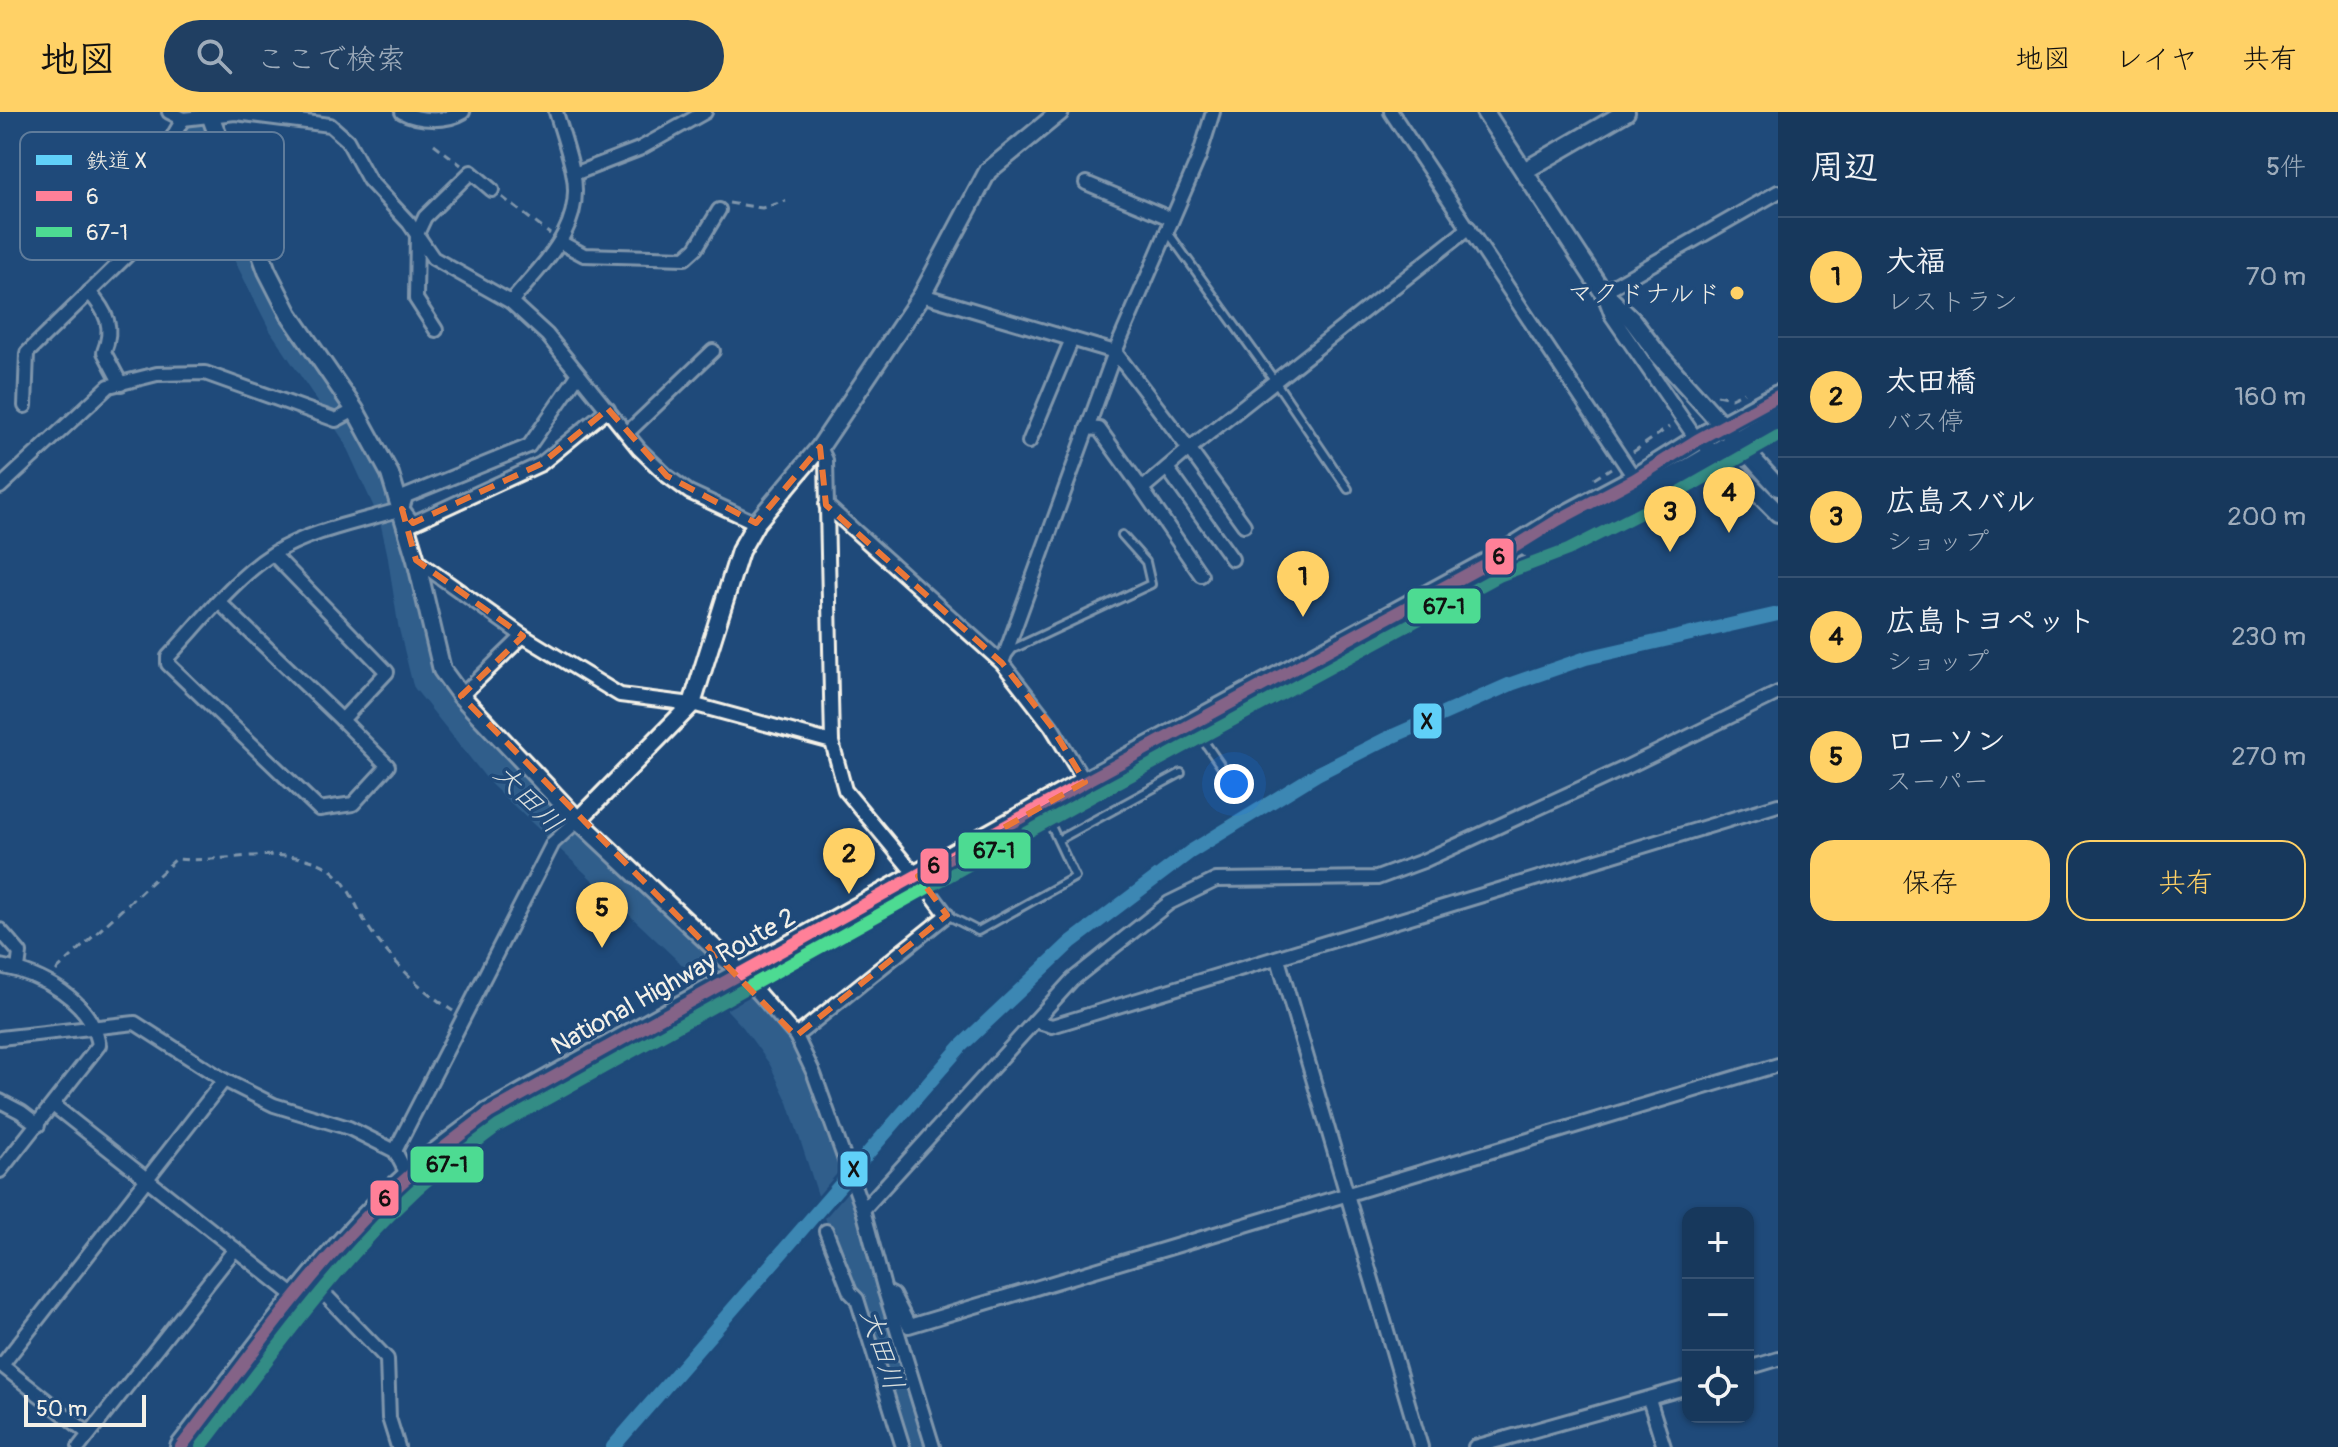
<!DOCTYPE html>
<html lang="ja">
<meta charset="utf-8">
<style>
body{margin:0;font-family:Pangolin,"Klee One",sans-serif;background:#203f62;color:#f1f3f6}
.controls{position:absolute;right:24px;bottom:24px;display:grid;overflow:hidden;border-radius:16px;box-shadow:0 2px 6px #0004}
.controls button{width:72px;height:72px;display:grid;place-items:center;padding:0;border:0;border-bottom:2px solid #365272;background:#17385c;color:#f1f3f6;font:40px sans-serif}
.scale{position:absolute;left:24px;bottom:20px;width:122px;box-sizing:border-box;padding-left:8px;border:4px solid #f4f1e8;border-top:0;font-size:22px;line-height:28px;white-space:nowrap;color:#f4f1e8;-webkit-text-stroke:6px #1f4a7a;paint-order:stroke}
.you{position:absolute;left:1234px;top:672px;width:28px;height:28px;margin:-20px;border:6px solid #fff;border-radius:50%;background:#1a73e8;box-shadow:0 0 0 12px #1a73e833}
.badge{display:grid;place-items:center;width:52px;height:52px;border-radius:50%;background:#ffd166;color:#111;font-size:26px;font-weight:700}
.pin{position:absolute;translate:-50% -66px;filter:drop-shadow(0 2px 4px #0008)}
.pin::after{content:'';position:absolute;top:42px;width:28px;height:24px;background:inherit;clip-path:polygon(0 0,100% 0,50% 100%)}
.list{margin:0;padding:0;list-style:none}
h2{display:flex;justify-content:space-between;align-items:center;height:104px;margin:0;padding:0 32px;font-size:34px}
h2 small{font-size:26px;font-weight:400;color:#9eacbb}
.list li{display:grid;grid-template-columns:52px 1fr auto;gap:24px;align-items:center;box-sizing:border-box;height:120px;padding:0 32px;border-top:2px solid #365272}
.list b{display:block;font-size:30px;white-space:nowrap}
.list p{margin:0;font-size:26px;white-space:nowrap;color:#9eacbb}
.list em{font-size:26px;font-style:normal;color:#9eacbb}
.actions{display:flex;gap:16px;padding:24px 32px}
.actions a{flex:1;padding:18px 0;border:2px solid #ffd166;border-radius:24px;text-align:center;font-size:28px;color:#ffd166}
.actions .main{background:#ffd166;color:#111}
.icon{flex:none;width:44px;height:44px;fill:none;stroke:currentColor;stroke-width:2;stroke-linecap:round;stroke-linejoin:round}
.map{position:relative;flex:none;width:1778px;height:1335px;overflow:hidden}
header{display:flex;align-items:center;gap:48px;box-sizing:border-box;height:112px;padding:0 40px;background:#ffd166;color:#111}
header strong{font-size:38px}
nav{display:flex;gap:44px;margin-inline-start:auto;font-size:28px}
.search{width:560px;height:72px;background:#203f62;display:flex;align-items:center;gap:20px;box-sizing:border-box;padding:0 28px;border-radius:44px;color:#9eacbb;font-size:30px}
main{display:flex}
aside{flex:1;background:#17385c}
.map>svg:first-child{display:block}
.lines{fill:none;stroke-linecap:round;stroke-linejoin:round}
.river{stroke:#4476a1;stroke-width:30}
.service-casing{stroke:#f4f1e8;stroke-width:12}
.minor-casing{stroke:#f4f1e8;stroke-width:18}
.tertiary-casing{stroke:#f4f1e8;stroke-width:22}
.trunk-casing{stroke:#f4f1e8;stroke-width:26}
.path{stroke:#f4f1e8;stroke-width:3;stroke-dasharray:8 6;stroke-linecap:butt}
.service{stroke:#1f4a7a;stroke-width:6}
.minor{stroke:#1f4a7a;stroke-width:12}
.tertiary{stroke:#1f4a7a;stroke-width:16}
.trunk{stroke:#1f4a7a;stroke-width:20}
.bus-1-casing{stroke:#1f4a7a;stroke-width:18}
.bus-2-casing{stroke:#1f4a7a;stroke-width:18}
.bus-1{stroke:#ff8098;stroke-width:12}
.bus-2{stroke:#4ddb92;stroke-width:12}
.rail-1-casing{stroke:#1f4a7a;stroke-width:20}
.rail-1{stroke:#60d0f8;stroke-width:14}
.marked{fill:none;stroke:#ea7738;stroke-width:6;stroke-dasharray:16 10;stroke-linejoin:round}
.poi-dot{fill:#ffd166;stroke:#1f4a7a;stroke-width:3}
.labels{text-anchor:middle;stroke-width:7;stroke-linejoin:round;paint-order:stroke}
.poi-label{font-size:26px;fill:#f4f1e8;stroke:#1f4a7a;text-anchor:end}
.street-label{font-size:26px;fill:#f4f1e8;stroke:#1f4a7a}
.water-label{font-size:28px;font-style:italic;fill:#dadfdd;stroke:#1f4a7a}
.key{fill:#1f4a7a;stroke:#5f7c9b;stroke-width:2}
.key-label{font-size:22px;fill:#f4f1e8}
.line-badge{stroke:#1f4a7a;stroke-width:3}
.pale-badge-label{font-size:22px;text-anchor:middle;font-weight:bold;fill:#111}
</style>
<header>
<strong>地図</strong>
<div class="search"><svg class="icon" aria-label="search" viewBox="0 0 24 24"><circle cx="10" cy="10" r="6"/><path d="M15 15l6 6"/></svg>ここで検索</div>
<nav><a>地図</a><a>レイヤ</a><a>共有</a></nav>
</header>
<main>
<div class="map">
<svg width="1778" height="1335" viewBox="0 0 1778 1335">
<rect width="100%" height="100%" fill="#1f4a7a"/>
<filter id="ink" filterUnits="userSpaceOnUse"><feTurbulence type="fractalNoise" baseFrequency=".0125" numOctaves="2"/><feDisplacementMap in="SourceGraphic" scale="16" xChannelSelector="R" yChannelSelector="G"/><feConvolveMatrix kernelMatrix="1 2 1 2 8 2 1 2 1" color-interpolation-filters="sRGB"/></filter>
<g filter="url(#ink)">
<g class="lines">
<polyline class="river" points="198,0 204,31 242,130 283,211 356,320 394,403 402,439 413,511 427,568 502,662 717,865 754,905 783,945 802,985 915,1335"/>
<defs>
<g id="service">
<polyline points="1167,119 1275,269 1348,377"/>
<polyline points="147,124 241,89"/>
<polyline points="1009,542 1013,537 1151,472 1146,450 1122,423"/>
<polyline points="1194,615 1237,677"/>
<polyline points="1058,728 1181,661"/>
<polyline points="947,803 978,819 1075,765 1043,697"/>
</g>
<g id="minor">
<polyline points="169,0 183,7 235,1 330,13 347,28 369,68 409,111 433,146 511,190 547,223 639,337 667,364 689,380 756,411"/>
<path d="M402 0C419 9 447 10 463 0"/>
<polyline points="1391,0 1635,367"/>
<polyline points="574,62 639,37 705,0"/>
<polyline points="1086,71 1172,107"/>
<polyline points="560,130 584,143 685,146 696,136 719,98"/>
<path d="M89 180C107 200 114 215 104 240L121 272"/>
<polyline points="922,183 1115,240 1189,337 1469,116"/>
<path d="M511 190C543 151 585 116 573 60 569 40 562 20 556 0"/>
<polyline points="436,218 416,187 417,122 425,105 471,60 492,78"/>
<polyline points="25,294 27,241 147,124 168,33 183,7"/>
<polyline points="1087,316 1099,317 1142,377 1189,337 1244,413"/>
<polyline points="627,321 713,239"/>
<polyline points="1697,328 1612,204 1603,180 1778,80"/>
<polyline points="1029,330 1072,227"/>
<polyline points="1167,356 1232,447"/>
<polyline points="0,375 109,274 157,262 205,261 336,308 355,298"/>
<polyline points="1142,377 1201,463"/>
<polyline points="826,393 1002,551 1051,614 1085,670"/>
<polyline points="404,399 413,411 541,352 608,297"/>
<path d="M273 442 387 560 342 608 388 654 353 692 319 697 168 552V545C201 510 233 467 274 441 309 419 362 409 402 397L406 384 529 334 578 263"/>
<polyline points="416,448 523,524 620,583 692,592 832,630"/>
<polyline points="219,490 342,608"/>
<polyline points="1002,551 1115,240 1199,45 1213,0"/>
<polyline points="461,584 523,524"/>
<polyline points="0,818 20,841 18,857"/>
<polyline points="1278,847 1421,1335"/>
<path d="M0 854C41 862 91 887 99 933L0 1059"/>
<polyline points="741,861 796,924 814,962 863,1098 885,1179 933,1335"/>
<polyline points="1035,909 1052,914 1778,693"/>
<polyline points="796,924 947,803 918,764 907,753 845,678 832,630 826,348 820,335"/>
<polyline points="0,926 135,911 224,968 274,993 349,1016 395,1039 408,1064"/>
<polyline points="0,989 21,1000 38,1013"/>
<polyline points="53,993 297,1186"/>
<polyline points="395,1039 553,731 578,708"/>
<polyline points="863,1098 1072,868 1169,791 1216,768 1377,766 1423,749 1623,657 1778,581"/>
<polyline points="826,1119 850,1180 857,1187 903,1335"/>
<polyline points="311,1168 387,1247 389,1306 398,1335"/>
<polyline points="885,1179 893,1183 909,1214 1778,953"/>
<polyline points="0,1252 89,1322"/>
<polyline points="2,1253 224,968"/>
<polyline points="1748,1256 1778,1247"/>
<polyline points="1649,1287 1664,1335"/>
<polyline points="79,1335 235,1137"/>
<polyline points="1475,1335 1688,1275"/>
</g>
<g id="tertiary">
<polyline points="209,0 267,159 289,202 355,298 390,362 416,448 442,558 461,584 578,708 741,861"/>
<polyline points="1485,0 1603,180 1632,208 1657,241 1778,375"/>
<polyline points="1524,59 1626,0"/>
<polyline points="1709,337 1743,366 1778,401"/>
<polyline points="578,708 692,592 740,439 756,411 820,335 922,183 988,59 1060,0"/>
</g>
<g id="trunk">
<path d="M1529 435C1617 405 1697 351 1778 306"/>
<path d="M181 1335C253 1243 321 1143 407 1065 433 1042 462 1022 489 1001L1085 670 1492 449 1558 408 1635 367 1697 328 1778 284"/>
</g>
</defs>
<use href="#service" class="service-casing"/>
<use href="#minor" class="minor-casing"/>
<use href="#tertiary" class="tertiary-casing"/>
<use href="#trunk" class="trunk-casing"/>
<g class="path">
<polyline points="434,32 461,53"/>
<polyline points="502,85 550,122"/>
<polyline points="729,91 762,96 786,89"/>
<polyline points="1717,283 1731,286 1744,280"/>
<polyline points="1633,340 1669,315"/>
<polyline points="1594,367 1611,356"/>
<path d="M56 859 176 747C219 751 263 737 306 747 350 757 350 791 373 822 395 852 422 879 453 899"/>
</g>
<use href="#service" class="service"/>
<use href="#minor" class="minor"/>
<use href="#tertiary" class="tertiary"/>
<use href="#trunk" class="trunk"/>
<defs>
<path id="bus-1" d="M181 1335C244 1253 303 1167 377 1094 411 1059 450 1031 489 1001L1085 670 1492 449 1558 408 1635 367 1697 328 1778 284"/>
<path id="bus-2" d="M201 1335C269 1247 334 1154 416 1078 442 1055 470 1035 498 1014L1093 684 1499 464 1568 438 1662 390 1778 324"/>
</defs>
<use href="#bus-1" class="bus-1-casing"/>
<use href="#bus-2" class="bus-2-casing"/>
<use href="#bus-1" class="bus-1"/>
<use href="#bus-2" class="bus-2"/>
<defs>
<polyline id="rail-1" points="613,1335 961,934 1071,830 1190,740 1317,662 1384,628 1511,572 1586,546 1778,502"/>
</defs>
<use href="#rail-1" class="rail-1-casing"/>
<use href="#rail-1" class="rail-1"/>
</g>
</g>
<path d="M0 0H1778V1335H0ZM608 297 667 364 756 411 820 335 826 393 1002 551 1051 614 1085 670 918 764 947 803 796 924 461 584 523 524 416 448 402 397 413 411 541 352Z" fill="#1f4a7a" fill-opacity=".55" fill-rule="evenodd"/>
<path class="marked" d="M608 297 667 364 756 411 820 335 826 393 1002 551 1051 614 1085 670 918 764 947 803 796 924 461 584 523 524 416 448 402 397 413 411 541 352Z"/>
<circle class="poi-dot" cx="1737" cy="181" r="8"/>
<g class="labels">
<g class="poi-label">
<text x="1721" y="190">マクドナルド</text>
</g>
<g class="street-label">
<text transform="translate(673 869) rotate(-29)" y="9">National Highway Route 2</text>
</g>
<g class="water-label">
<text transform="translate(529 686) rotate(45)" y="10">大田川</text>
<text transform="translate(883 1237) rotate(72)" y="10">大田川</text>
</g>
</g>
<rect x="20" y="20" width="264" height="128" rx="12" class="key"/>
<rect x="36" y="43" width="36" height="10" fill="#60d0f8"/>
<rect x="36" y="79" width="36" height="10" fill="#ff8098"/>
<rect x="36" y="115" width="36" height="10" fill="#4ddb92"/>
<g class="key-label">
<text x="86" y="56">鉄道 X</text>
<text x="86" y="92">6</text>
<text x="86" y="128">67-1</text>
</g>
<g class="line-badge">
<rect x="1484" y="425" width="31" height="39" rx="8" fill="#ff8098"/>
<rect x="1406" y="475" width="76" height="38" rx="8" fill="#4ddb92"/>
<rect x="1412" y="590" width="31" height="38" rx="8" fill="#60d0f8"/>
<rect x="957" y="719" width="75" height="39" rx="8" fill="#4ddb92"/>
<rect x="919" y="735" width="31" height="38" rx="8" fill="#ff8098"/>
<rect x="409" y="1033" width="76" height="39" rx="8" fill="#4ddb92"/>
<rect x="839" y="1038" width="30" height="38" rx="8" fill="#60d0f8"/>
<rect x="369" y="1067" width="31" height="38" rx="8" fill="#ff8098"/>
</g>
<g class="pale-badge-label">
<text x="1499" y="452">6</text>
<text x="1444" y="502">67-1</text>
<text x="1427" y="617">X</text>
<text x="994" y="746">67-1</text>
<text x="934" y="761">6</text>
<text x="447" y="1060">67-1</text>
<text x="854" y="1065">X</text>
<text x="385" y="1094">6</text>
</g>
</svg>
<div class="controls">
<button>+</button>
<button>−</button>
<button><svg class="icon" aria-label="locate" viewBox="0 0 24 24"><circle cx="12" cy="12" r="6"/><path d="M12 2v4M12 18v4M2 12h4M18 12h4"/></svg></button>
</div>
<div class="scale">50 m</div>
<div class="you"></div>
<div class="pin badge" style="left:1303px;top:505px">1</div>
<div class="pin badge" style="left:849px;top:782px">2</div>
<div class="pin badge" style="left:1670px;top:440px">3</div>
<div class="pin badge" style="left:1729px;top:421px">4</div>
<div class="pin badge" style="left:602px;top:836px">5</div>
</div>
<aside>
<h2>周辺<small>5件</small></h2>
<ul class="list">
<li><span class="badge">1</span><div><b>大福</b><p>レストラン</p></div><em>70 m</em></li>
<li><span class="badge">2</span><div><b>太田橋</b><p>バス停</p></div><em>160 m</em></li>
<li><span class="badge">3</span><div><b>広島スバル</b><p>ショップ</p></div><em>200 m</em></li>
<li><span class="badge">4</span><div><b>広島トヨペット</b><p>ショップ</p></div><em>230 m</em></li>
<li><span class="badge">5</span><div><b>ローソン</b><p>スーパー</p></div><em>270 m</em></li>
</ul>
<div class="actions"><a class="main">保存</a><a>共有</a></div>
</aside>
</main>
